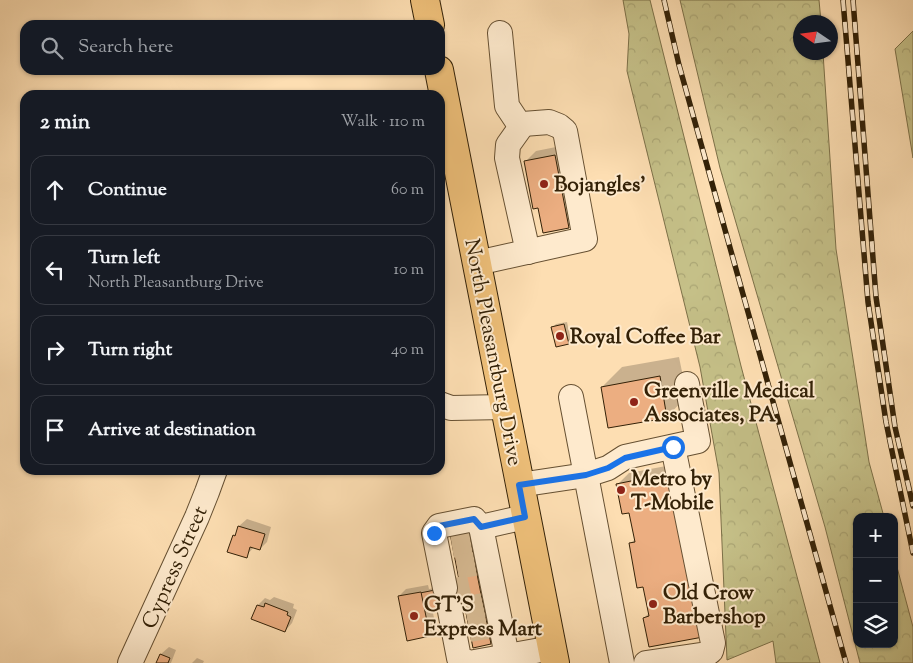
<!DOCTYPE html>
<meta charset="utf-8">
<style>
body{margin:0;font-family:"Sorts Mill Goudy",serif;background:#20242c;color:#f1f3f6}
.controls{position:absolute;right:15px;bottom:15px;display:grid;overflow:hidden;border-radius:10px;box-shadow:0 1px 4px #0004}
.controls button{width:45px;height:45px;display:grid;place-items:center;padding:0;border:0;border-bottom:1px solid #363941;background:#171b24;color:#f1f3f6;font:25px sans-serif}
.compass{position:absolute;left:793px;top:15px;width:45px;height:45px;border-radius:50%;background:#171b24;box-shadow:0 1px 4px #0004;rotate:283deg}
.stop{position:absolute;width:15px;height:15px;margin:-11px;border:4px solid #1a73e8;border-radius:50%;background:#fff}
.stop.end{background:#1a73e8;border-color:#fff;box-shadow:0 1px 5px #0008}
.list{margin:0;padding:0;list-style:none}
h2{display:flex;justify-content:space-between;align-items:center;height:65px;margin:0;padding:0 20px;font-size:21px}
h2 small{font-size:16px;font-weight:400;color:#9ea1a6}
.list li{display:grid;grid-template-columns:32px 1fr auto;gap:15px;align-items:center;box-sizing:border-box;height:70px;margin:0 10px 10px;padding:0 10px;border:1px solid #363941;border-radius:15px}
.list b{display:block;font-size:19px;white-space:nowrap}
.list p{margin:0;font-size:16px;white-space:nowrap;color:#9ea1a6}
.list em{font-size:16px;font-style:normal;color:#9ea1a6}
.icon{flex:none;width:28px;height:28px;fill:none;stroke:currentColor;stroke-width:2;stroke-linecap:round;stroke-linejoin:round}
.map{position:relative;flex:none;width:913px;height:663px;overflow:hidden}
.search{position:absolute;background:#171b24;box-shadow:0 1px 4px #0004;left:20px;top:20px;width:425px;height:55px;display:flex;align-items:center;gap:12px;box-sizing:border-box;padding:0 18px;border-radius:15px;color:#9ea1a6;font-size:19px}
.panel{position:absolute;background:#171b24;box-shadow:0 1px 4px #0004;left:20px;top:90px;width:425px;height:385px;border-radius:15px}
.map>svg:first-child{display:block}
.forest{fill:url(#forest-crowns);stroke:#7c7048}
.shadow{fill:#0003}
.building{fill:#ecae81;stroke:#332107}
.lines{fill:none;stroke-linecap:round;stroke-linejoin:round}
.minor-tunnel{stroke:#d5b890;stroke-width:24;stroke-dasharray:24 12;stroke-linecap:butt}
.minor-casing{stroke:#665032;stroke-width:26}
.major-casing{stroke:#332107;stroke-width:30}
.minor{stroke:#feeacd;stroke-width:24}
.major{stroke:#eebf79;stroke-width:28}
.rail-casing{stroke:#332107;stroke-width:5.5}
.rail{stroke:#feeacd;stroke-width:4;stroke-dasharray:11;stroke-linecap:butt}
.route{stroke:#1a73e8;stroke-width:6}
.poi-dot{fill:#8f2418;stroke:#feeacd;stroke-width:2}
.labels{text-anchor:middle;stroke-width:4;stroke-linejoin:round;paint-order:stroke}
.poi-label{font-size:21px;font-weight:bold;fill:#332107;stroke:#feeacd;text-anchor:start}
.street-label{font-size:21px;fill:#332107;stroke:#feeacd}
</style>
<div class="map">
<svg width="913" height="663" viewBox="0 0 913 663">
<defs>
<pattern id="forest-crowns" width="20" height="18" patternUnits="userSpaceOnUse" patternTransform="scale(1.25)"><rect width="20" height="18" fill="#c5c088"/><path d="M2 6a3 3 0 1 1 6 0M12 15a3 3 0 1 1 6 0" fill="none" stroke="#aaa574"/></pattern>
</defs>
<rect width="100%" height="100%" fill="#fddeb2"/>
<filter id="stains"><feTurbulence type="fractalNoise" baseFrequency=".004" numOctaves="4"/><feColorMatrix values="0 0 0 0 .2 0 0 0 0 .09 0 0 0 0 .02 0 0 0 .5 -.17"/></filter>
<radialGradient id="worn" r=".72"><stop offset=".6" stop-color="#630" stop-opacity="0"/><stop offset="1" stop-color="#630" stop-opacity=".3"/></radialGradient>
<g class="forest">
<polygon points="623,0 650,0 741,366 820,663 776,663 773,641 727,660 719,473 700,367 627,71 629,34"/>
<polygon points="680,0 819,0 821,22 800,22 800,52 823,53 836,249 869,462 884,517 857,517 857,644 894,644 894,556 913,627 913,663 860,663 825,527 720,168"/>
<polygon points="913,31 913,158 895,49"/>
</g>
<g class="shadow">
<polygon points="313,91 314,95 294,95"/>
<polygon points="566,145 579,216 568,227 539,206 525,162 536,151"/>
<polygon points="567,322 571,340 568,343 552,328 556,324"/>
<polygon points="679,357 687,396 667,417 602,387 622,367"/>
<polygon points="682,463 713,624 644,618 649,613 644,585 630,544 635,539 630,511 618,484 629,473"/>
<polygon points="247,519 271,527 267,542 260,549 254,547 246,556 234,535 238,532 239,526"/>
<polygon points="470,522 494,640 490,643 465,602 432,608 436,628 429,635 399,596 406,589 428,585 429,589 461,583 450,528"/>
<polygon points="274,597 294,604 293,608 297,610 292,623 285,631 258,605 265,598 270,600"/>
<polygon points="169,647 176,650 171,663 158,663 161,654"/>
<polygon points="197,658 204,661 203,663 192,663"/>
</g>
<g class="building">
<polygon points="555,155 569,228 543,233 538,208 533,209 524,161"/>
<polygon points="564,324 569,344 556,347 551,327"/>
<polygon points="660,376 667,418 608,428 601,387"/>
<polygon points="671,473 703,637 649,647 643,618 649,616 643,587 637,588 629,543 635,542 629,513 622,514 616,484"/>
<polygon points="467,524 491,644 473,648 464,603 424,611 420,593 460,585 449,528"/>
<polygon points="238,526 265,534 260,550 250,547 247,558 227,552 233,535 235,536"/>
<polygon points="421,592 430,636 407,641 398,596"/>
<polygon points="265,603 288,612 287,615 291,617 285,632 251,619 257,605 264,607"/>
<polygon points="160,654 170,658 168,663 156,663"/>
</g>
<g class="lines">
<g class="minor-tunnel">
<polyline points="452,546 471,543"/>
<polyline points="457,567 475,564"/>
<polyline points="446,592 479,585"/>
<polyline points="465,609 483,605"/>
<polyline points="469,630 487,627"/>
</g>
<defs>
<g id="minor">
<polyline points="523,124 508,145 507,158 528,252"/>
<polyline points="477,263 585,239 565,131 559,126 549,122 523,124 517,121 507,106 500,33"/>
<polyline points="571,397 622,663"/>
<polyline points="440,404 451,408 505,407"/>
<polyline points="519,485 586,475 608,468 625,457 698,441 687,384"/>
<polyline points="481,527 507,656"/>
<polyline points="445,588 434,533 439,526 474,519 481,527 525,517"/>
<polyline points="449,606 459,658 469,663 552,648"/>
<polyline points="130,663 197,517 207,492 215,470"/>
<polyline points="646,663 707,654 711,651 713,643 673,447"/>
</g>
<g id="major">
<polyline points="425,0 430,25"/>
<path d="M439 70C478 268 515 466 555 663"/>
</g>
</defs>
<use href="#minor" class="minor-casing"/>
<use href="#major" class="major-casing"/>
<use href="#minor" class="minor"/>
<use href="#major" class="major"/>
<defs>
<g id="rail">
<polyline points="664,0 679,65 846,663"/>
<polyline points="843,0 868,302 886,422 913,553"/>
<polyline points="853,0 876,297 895,427 913,506"/>
</g>
</defs>
<use href="#rail" class="rail-casing"/>
<use href="#rail" class="rail"/>
</g>
<g class="lines">
<polyline class="route" points="434,533 439,526 474,519 481,527 525,517 519,485 586,475 608,468 625,458 673,447"/>
</g>
<g class="poi-dot">
<circle cx="544" cy="184" r="5"/>
<circle cx="560" cy="336" r="5"/>
<circle cx="634" cy="402" r="5"/>
<circle cx="621" cy="490" r="5"/>
<circle cx="653" cy="604" r="5"/>
<circle cx="414" cy="616" r="5"/>
</g>
<g class="labels">
<g class="poi-label">
<text x="554" y="191">Bojangles'</text>
<text x="570" y="343">Royal Coffee Bar</text>
<text x="644" y="397">Greenville Medical<tspan x="644" dy="24">Associates, PA</tspan></text>
<text x="631" y="485">Metro by<tspan x="631" dy="24">T-Mobile</tspan></text>
<text x="663" y="599">Old Crow<tspan x="663" dy="24">Barbershop</tspan></text>
<text x="424" y="611">GT'S<tspan x="424" dy="24">Express Mart</tspan></text>
</g>
<g class="street-label">
<text transform="translate(494 352) rotate(79)" y="7">North Pleasantburg Drive</text>
<text transform="translate(174 567) rotate(-66)" y="7">Cypress Street</text>
</g>
</g>
<rect width="100%" height="100%" filter="url(#stains)"/>
<rect width="100%" height="100%" fill="url(#worn)"/>
</svg>
<div class="controls">
<button>+</button>
<button>−</button>
<button><svg class="icon" aria-label="layers" viewBox="0 0 24 24"><path d="M12 4l9 5-9 5-9-5zM3 14l9 5 9-5"/></svg></button>
</div>
<svg class="compass" viewBox="-18 -18 36 36"><path d="M0-13l5 13h-10z" fill="#e53935"/><path d="M0 13l5-13h-10z" fill="#9ea1a6"/></svg>
<div class="stop" style="left:673px;top:447px"></div>
<div class="stop end" style="left:434px;top:533px"></div>
<div class="search"><svg class="icon" aria-label="search" viewBox="0 0 24 24"><circle cx="10" cy="10" r="6"/><path d="M15 15l6 6"/></svg>Search here</div>
<section class="panel">
<h2>2 min<small>Walk · 110 m</small></h2>
<ul class="list">
<li><svg class="icon" aria-label="ahead" viewBox="0 0 24 24"><path d="M12 20V5M6 11l6-6 6 6"/></svg><div><b>Continue</b></div><em>60 m</em></li>
<li><svg class="icon" aria-label="left" viewBox="0 0 24 24"><path d="M17 20v-9H6M10 6l-5 5 5 5"/></svg><div><b>Turn left</b><p>North Pleasantburg Drive</p></div><em>10 m</em></li>
<li><svg class="icon" aria-label="right" viewBox="0 0 24 24"><path d="M7 20v-9h11M14 6l5 5-5 5"/></svg><div><b>Turn right</b></div><em>40 m</em></li>
<li><svg class="icon" aria-label="arrive" viewBox="0 0 24 24"><path d="M6 21V4h12l-3 4 3 4H6"/></svg><div><b>Arrive at destination</b></div></li>
</ul>
</section>
</div>
